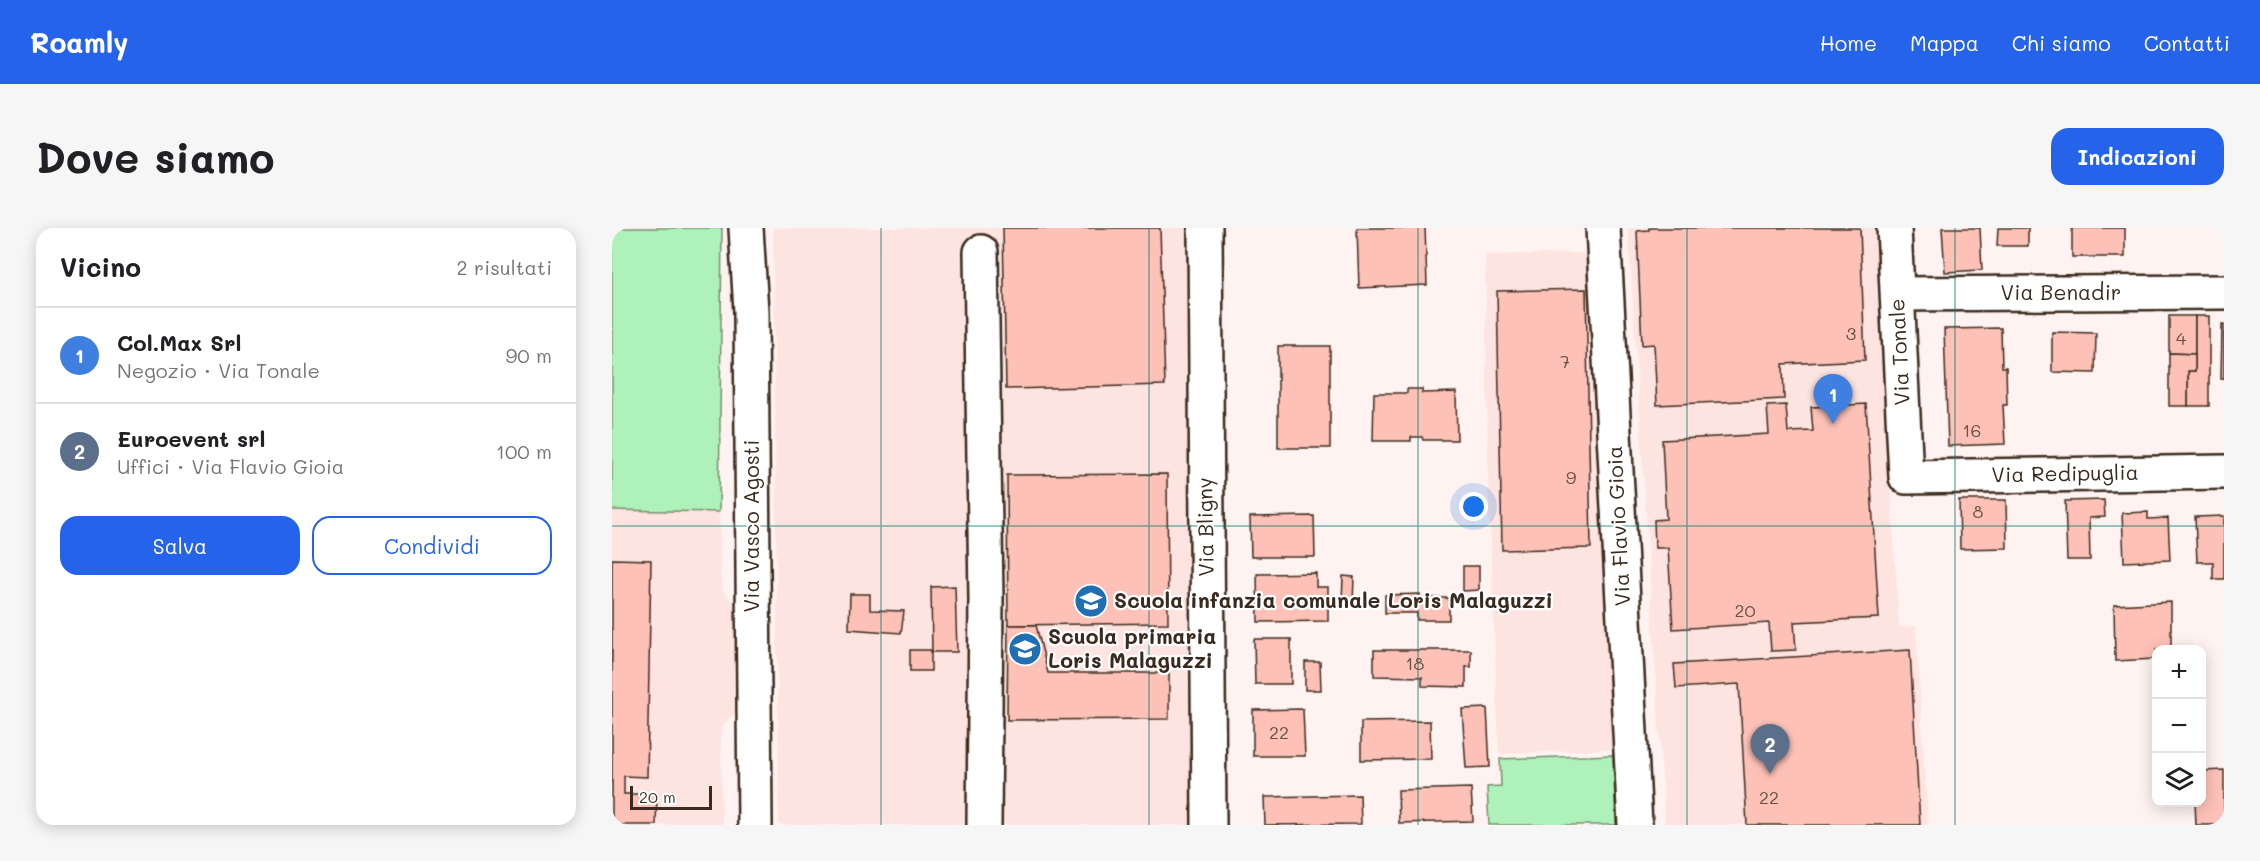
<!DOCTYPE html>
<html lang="it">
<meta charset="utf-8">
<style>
body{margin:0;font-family:Mali,sans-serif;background:#f6f6f6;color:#202124}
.controls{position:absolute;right:18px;bottom:18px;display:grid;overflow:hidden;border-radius:12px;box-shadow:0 3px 15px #0003}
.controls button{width:54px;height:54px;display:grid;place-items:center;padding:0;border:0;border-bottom:2px solid #e0e0e0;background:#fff;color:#202124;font:30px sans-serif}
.scale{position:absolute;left:18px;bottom:15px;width:82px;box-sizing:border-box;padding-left:6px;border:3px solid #3b2a1e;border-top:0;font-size:16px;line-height:21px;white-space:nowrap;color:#3b2a1e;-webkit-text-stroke:4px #fff;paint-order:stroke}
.you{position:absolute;left:862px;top:279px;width:21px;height:21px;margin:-15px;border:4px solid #fff;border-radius:50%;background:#1a73e8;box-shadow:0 0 0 9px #1a73e833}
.badge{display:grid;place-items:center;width:39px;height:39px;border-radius:50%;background:#2563eb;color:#fff;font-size:20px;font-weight:700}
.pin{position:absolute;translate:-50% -50px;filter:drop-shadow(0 2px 3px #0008)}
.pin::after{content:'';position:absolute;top:32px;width:21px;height:18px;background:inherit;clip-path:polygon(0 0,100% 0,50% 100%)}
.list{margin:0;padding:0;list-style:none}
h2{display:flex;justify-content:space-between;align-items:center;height:78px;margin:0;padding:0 24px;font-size:26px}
h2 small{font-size:20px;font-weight:400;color:#757577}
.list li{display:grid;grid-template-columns:39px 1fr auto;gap:18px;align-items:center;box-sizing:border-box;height:96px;padding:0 24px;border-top:2px solid #e0e0e0}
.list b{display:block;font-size:22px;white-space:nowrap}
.list p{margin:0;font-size:20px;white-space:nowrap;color:#757577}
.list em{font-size:20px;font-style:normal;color:#757577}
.actions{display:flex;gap:12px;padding:18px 24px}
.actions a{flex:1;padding:14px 0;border:2px solid #2563eb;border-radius:18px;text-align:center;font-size:21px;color:#2563eb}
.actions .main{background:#2563eb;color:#fff}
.icon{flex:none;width:33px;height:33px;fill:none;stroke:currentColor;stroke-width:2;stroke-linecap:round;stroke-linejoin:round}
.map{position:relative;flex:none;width:1612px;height:597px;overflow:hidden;border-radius:18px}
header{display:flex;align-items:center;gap:36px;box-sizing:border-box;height:84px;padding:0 30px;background:#2563eb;color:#fff}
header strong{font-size:28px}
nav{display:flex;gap:33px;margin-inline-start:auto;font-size:21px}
.intro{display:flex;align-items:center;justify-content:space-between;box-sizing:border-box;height:144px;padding:0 36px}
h1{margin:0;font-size:42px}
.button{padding:15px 27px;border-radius:18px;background:#2563eb;color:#fff;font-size:21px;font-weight:700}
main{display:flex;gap:36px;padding:0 36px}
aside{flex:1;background:#fff;border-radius:18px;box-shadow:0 3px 15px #0003}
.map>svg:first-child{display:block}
.built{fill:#fee4e0}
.green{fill:#aff1ba;stroke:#758e6c;stroke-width:1.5}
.building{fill:#fdc1b7;stroke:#3b2a1e;stroke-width:1.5}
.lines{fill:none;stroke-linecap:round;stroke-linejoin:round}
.minor-casing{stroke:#3b2a1e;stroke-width:38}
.minor{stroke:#fff;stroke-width:33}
.grid{fill:none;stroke:#0f766e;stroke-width:1.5;stroke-opacity:0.55}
.labels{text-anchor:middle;stroke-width:4.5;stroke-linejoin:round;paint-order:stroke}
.number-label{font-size:18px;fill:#6c5044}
.street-label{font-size:21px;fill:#3b2a1e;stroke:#fff}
.poi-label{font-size:21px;font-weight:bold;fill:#3b2a1e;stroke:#fff;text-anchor:start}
</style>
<header>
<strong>Roamly</strong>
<nav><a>Home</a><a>Mappa</a><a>Chi siamo</a><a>Contatti</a></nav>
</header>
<div class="intro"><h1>Dove siamo</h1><a class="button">Indicazioni</a></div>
<main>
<aside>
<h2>Vicino<small>2 risultati</small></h2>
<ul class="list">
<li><span class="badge" style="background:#3f7fe0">1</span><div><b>Col.Max Srl</b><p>Negozio · Via Tonale</p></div><em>90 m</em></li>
<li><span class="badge" style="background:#5c6f8a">2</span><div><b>Euroevent srl</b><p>Uffici · Via Flavio Gioia</p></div><em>100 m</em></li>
</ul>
<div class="actions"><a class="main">Salva</a><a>Condividi</a></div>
</aside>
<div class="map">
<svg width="1612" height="597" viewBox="0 0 1612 597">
<rect width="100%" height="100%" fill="#fff3f1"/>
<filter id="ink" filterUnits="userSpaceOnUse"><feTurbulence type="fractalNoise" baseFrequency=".0167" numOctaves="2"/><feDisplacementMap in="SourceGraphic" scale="12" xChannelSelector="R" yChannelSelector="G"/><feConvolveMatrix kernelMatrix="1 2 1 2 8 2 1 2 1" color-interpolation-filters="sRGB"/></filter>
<g filter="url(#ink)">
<g class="built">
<polygon points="161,0 581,0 587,597 167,597"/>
<polygon points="1016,0 1264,0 1287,400 1304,398 1316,597 1053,597"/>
<polygon points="978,25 1001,521 887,526 876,252 873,27"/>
<polygon points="0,282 107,284 109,361 122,375 123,485 109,500 110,597 0,597"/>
</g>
<g class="green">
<polygon points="0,0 110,0 107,284 0,282"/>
<polygon points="1001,527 1004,597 877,597 875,559 889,558 888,531"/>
</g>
<g class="building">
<polygon points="391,0 548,0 553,157 394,161"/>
<polygon points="745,0 813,0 815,57 747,60"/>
<polygon points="1037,0 1248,0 1253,132 1171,136 1172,171 1045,177 1042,116 1030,117 1025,3 1037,2"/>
<polygon points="1330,0 1368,0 1370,42 1333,44"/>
<polygon points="1386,0 1416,0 1416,18 1385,18"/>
<rect x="1460" y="0" width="53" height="29"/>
<polygon points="974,61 979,320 890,322 885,63"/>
<polygon points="1557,88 1583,88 1583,126 1557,125"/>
<polygon points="1583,88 1597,88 1597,178 1576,178 1576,143 1583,143"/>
<polygon points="1610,96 1612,96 1612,151 1609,151"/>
<polygon points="1389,100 1390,139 1394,139 1395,177 1391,177 1393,216 1336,218 1332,101"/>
<polygon points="1440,104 1484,105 1483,145 1440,144"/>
<rect x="666" y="118" width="52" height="102"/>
<polygon points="1557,125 1583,126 1583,143 1576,143 1576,178 1557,178"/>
<polygon points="795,161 810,161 810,165 844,164 845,212 811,212 810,209 799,209 799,213 761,213 762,165 795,165"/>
<polygon points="1254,176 1267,390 1182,394 1184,422 1159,423 1157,395 1061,401 1056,320 1043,320 1042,292 1054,291 1050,212 1157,206 1155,178 1174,177 1176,204 1201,203 1199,179"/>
<polygon points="555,246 556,395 396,397 395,247"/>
<polygon points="1347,272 1394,272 1395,320 1348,321"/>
<polygon points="1492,272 1493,289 1477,290 1478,332 1455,332 1453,273"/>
<polygon points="1536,284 1536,291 1556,290 1558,332 1512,334 1510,285"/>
<polygon points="702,288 703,329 639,329 638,289"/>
<polygon points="1612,288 1612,351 1601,351 1601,334 1585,334 1583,289"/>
<polygon points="0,331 39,332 35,549 12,548 12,566 45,566 44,597 0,597"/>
<polygon points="851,338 867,338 867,362 851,363"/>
<polygon points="704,345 704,359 716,359 716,393 646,394 645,346"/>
<polygon points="731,348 742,349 741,376 730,375"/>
<polygon points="343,358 345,424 320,424 319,359"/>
<polygon points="238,366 258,366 258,382 292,383 289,405 237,401"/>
<polygon points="808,366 808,370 837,370 837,392 805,392 805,385 773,385 773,367"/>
<polygon points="1559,374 1559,422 1544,422 1544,431 1503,433 1502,377"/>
<polygon points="396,397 424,397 436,445 557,445 557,491 395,492"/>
<polygon points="642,411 679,411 679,456 643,456"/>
<rect x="298" y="422" width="21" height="21"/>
<polygon points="762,422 859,422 859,439 854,439 854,459 810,458 810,449 762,448"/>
<polygon points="1298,422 1308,597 1135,597 1127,456 1064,460 1062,436"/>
<polygon points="693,434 708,434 709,462 693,462"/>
<polygon points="875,480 878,539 854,540 850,481"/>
<polygon points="691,481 693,528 641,528 641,482"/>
<polygon points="818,493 819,531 749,532 749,494"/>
<polygon points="1612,542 1612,597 1584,597 1583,574 1590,574 1590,543"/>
<polygon points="859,560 861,593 787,595 786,562"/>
<polygon points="748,567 749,596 653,597 652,569"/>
</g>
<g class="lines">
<defs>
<g id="minor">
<polyline points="134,0 139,84 143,597"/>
<polyline points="593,0 597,597"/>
<polyline points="991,0 1023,597"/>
<polyline points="1282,0 1294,249 1612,244"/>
<polyline points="369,24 374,371 372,597"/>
<polyline points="1286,66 1612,64"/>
</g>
</defs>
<use href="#minor" class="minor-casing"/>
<use href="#minor" class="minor"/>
</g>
</g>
<path class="grid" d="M269 0V597M537 0V597M806 0V597M1075 0V597M1343 0V597M0 298H1612"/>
<defs>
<symbol id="school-disc" viewBox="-11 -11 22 22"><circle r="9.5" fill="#1f6fb2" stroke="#fff"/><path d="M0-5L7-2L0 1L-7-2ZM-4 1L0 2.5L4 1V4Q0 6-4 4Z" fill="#fff"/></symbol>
</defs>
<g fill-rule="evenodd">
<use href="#school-disc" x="460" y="354" width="38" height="38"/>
<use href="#school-disc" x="394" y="402" width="38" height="38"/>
</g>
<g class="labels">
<g class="number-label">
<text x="1239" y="112">3</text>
<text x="1569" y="117">4</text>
<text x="953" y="140">7</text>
<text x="1360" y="209">16</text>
<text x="959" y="256">9</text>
<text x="1366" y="290">8</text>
<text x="1133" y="389">20</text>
<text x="803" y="442">18</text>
<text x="667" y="511">22</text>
<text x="1157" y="576">22</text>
</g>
<g class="street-label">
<text x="1449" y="72">Via Benadir</text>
<text transform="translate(1288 124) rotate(-93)" y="7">Via Tonale</text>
<text transform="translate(1453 246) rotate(-1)" y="7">Via Redipuglia</text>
<text transform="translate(140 298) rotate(-90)" y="7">Via Vasco Agosti</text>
<text transform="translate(1007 298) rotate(-93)" y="7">Via Flavio Gioia</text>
<text transform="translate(594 299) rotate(-91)" y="7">Via Bligny</text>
</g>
<g class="poi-label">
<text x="502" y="380">Scuola infanzia comunale Loris Malaguzzi</text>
<text x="436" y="416">Scuola primaria<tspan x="436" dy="24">Loris Malaguzzi</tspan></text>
</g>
</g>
</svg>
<div class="controls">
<button>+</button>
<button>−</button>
<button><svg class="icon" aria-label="layers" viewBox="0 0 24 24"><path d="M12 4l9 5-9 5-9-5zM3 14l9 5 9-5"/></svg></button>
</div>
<div class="scale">20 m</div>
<div class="you"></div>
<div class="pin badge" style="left:1221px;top:196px;background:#3f7fe0">1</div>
<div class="pin badge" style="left:1158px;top:546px;background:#5c6f8a">2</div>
</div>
</main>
